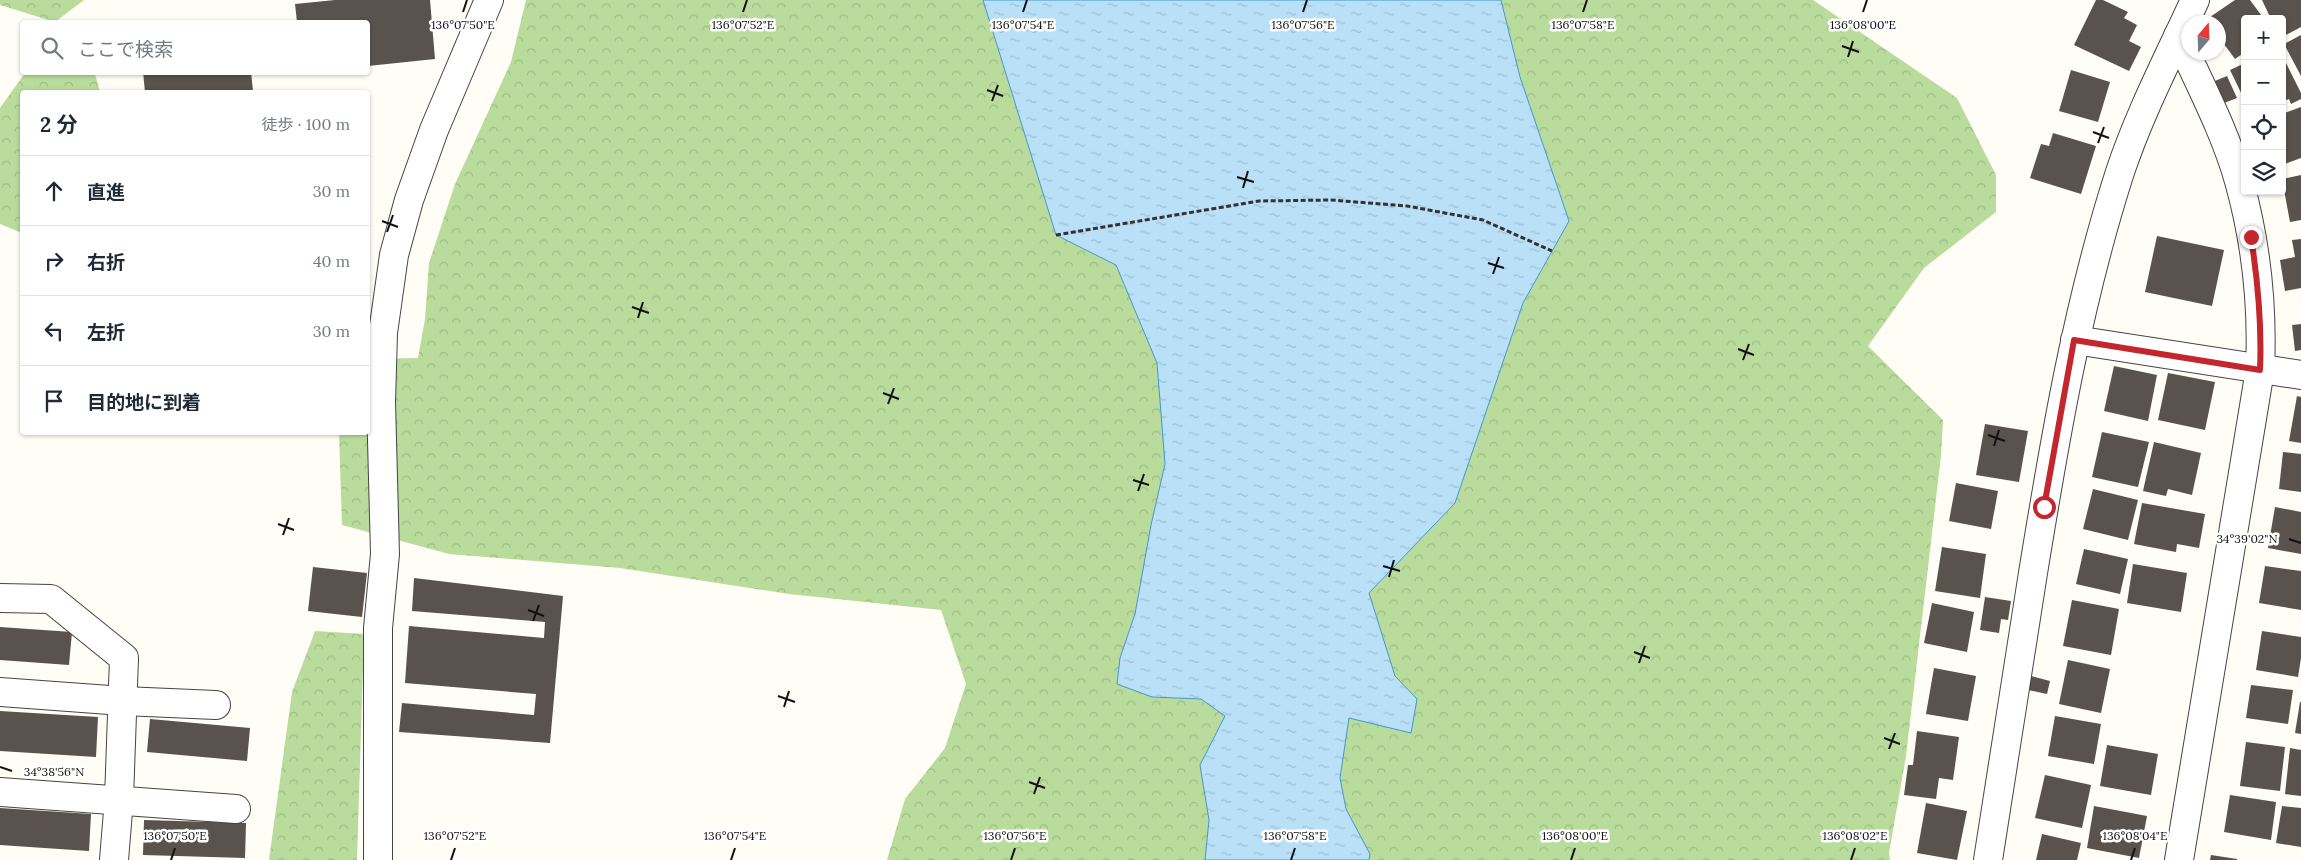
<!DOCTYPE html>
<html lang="ja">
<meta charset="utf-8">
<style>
body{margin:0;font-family:Lora,"Noto Sans JP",serif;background:#f6f6f7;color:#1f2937}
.controls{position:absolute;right:15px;top:15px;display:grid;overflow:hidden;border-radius:5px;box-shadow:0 1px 4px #0004}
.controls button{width:45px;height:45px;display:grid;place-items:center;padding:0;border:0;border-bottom:1px solid #e0e1e3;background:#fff;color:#1f2937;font:25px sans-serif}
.compass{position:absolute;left:2181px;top:15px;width:45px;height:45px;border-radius:50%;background:#fff;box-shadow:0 1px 4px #0004;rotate:19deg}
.stop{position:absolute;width:15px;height:15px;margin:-11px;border:4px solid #c4262e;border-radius:50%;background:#fff}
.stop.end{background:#c4262e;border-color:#fff;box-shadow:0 1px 5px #0008}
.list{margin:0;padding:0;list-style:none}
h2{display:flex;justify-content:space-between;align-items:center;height:65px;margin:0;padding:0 20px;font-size:21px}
h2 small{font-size:16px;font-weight:400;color:#747a83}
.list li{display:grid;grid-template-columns:32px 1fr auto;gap:15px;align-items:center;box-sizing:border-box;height:70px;padding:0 20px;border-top:1px solid #e0e1e3}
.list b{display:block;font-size:19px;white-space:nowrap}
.list em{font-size:16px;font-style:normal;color:#747a83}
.icon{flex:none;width:28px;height:28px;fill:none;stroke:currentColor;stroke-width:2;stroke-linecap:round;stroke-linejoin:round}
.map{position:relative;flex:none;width:2301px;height:860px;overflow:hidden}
.search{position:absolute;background:#fff;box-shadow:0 1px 4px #0004;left:20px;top:20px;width:350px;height:55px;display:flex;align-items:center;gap:12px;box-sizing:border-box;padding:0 18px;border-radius:5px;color:#747a83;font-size:19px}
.panel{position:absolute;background:#fff;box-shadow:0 1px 4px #0004;left:20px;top:90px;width:350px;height:345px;border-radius:5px}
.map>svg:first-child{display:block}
.forest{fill:url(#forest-crowns)}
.water{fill:url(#water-ripples);stroke:#3f96cf}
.building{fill:#5a524d}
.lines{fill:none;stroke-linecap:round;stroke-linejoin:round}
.street-casing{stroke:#444;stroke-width:30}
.path{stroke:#333;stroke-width:3;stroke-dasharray:5 2.5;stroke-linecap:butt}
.street{stroke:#fff;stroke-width:28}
.route{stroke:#c4262e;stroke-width:6}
.ticks{fill:none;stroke:#111;stroke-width:2}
.ticks-label{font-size:12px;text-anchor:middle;fill:#111;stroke:#fff;stroke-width:5;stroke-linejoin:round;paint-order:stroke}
</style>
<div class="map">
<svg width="2301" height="860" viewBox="0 0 2301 860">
<defs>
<pattern id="forest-crowns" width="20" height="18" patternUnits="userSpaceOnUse" patternTransform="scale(1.25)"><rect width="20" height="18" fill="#b9dc9c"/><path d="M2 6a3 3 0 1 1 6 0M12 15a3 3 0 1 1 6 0" fill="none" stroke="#9ebc85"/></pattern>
<pattern id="water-ripples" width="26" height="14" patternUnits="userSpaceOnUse" patternTransform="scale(1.25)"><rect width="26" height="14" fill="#b9e0f7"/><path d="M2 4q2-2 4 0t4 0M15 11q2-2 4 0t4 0" fill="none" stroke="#9ebfd3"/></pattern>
</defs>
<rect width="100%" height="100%" fill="#fffdf5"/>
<g class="forest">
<polygon points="0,0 84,0 55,22 0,5"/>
<polygon points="526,0 983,0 1056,235 1116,265 1157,363 1165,464 1151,525 1135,614 1120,658 1152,697 1201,699 1225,716 1200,765 1209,820 1205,860 887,860 905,799 945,748 966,684 941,610 789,594 620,568 449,554 342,525 339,433 368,432 368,359 418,358 425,319 429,263 455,184 511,62"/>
<polygon points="1501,0 1813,0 1957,98 1996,175 1996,212 1924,268 1868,346 1943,420 1941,456 1906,756 1889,853 1890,860 1369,860 1370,854 1346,809 1340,778 1349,718 1410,732 1417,699 1395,676 1369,593 1455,503 1523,303 1569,221 1520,77"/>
<polygon points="89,72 95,74 100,92 22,92 22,233 0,224 0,108 25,73"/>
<polygon points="315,631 364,634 357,860 269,860 292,692"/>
</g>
<polygon class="water" points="983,0 1501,0 1520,77 1569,221 1523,303 1455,503 1369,593 1395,676 1417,699 1411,733 1349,718 1340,778 1346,809 1370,854 1369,860 1205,860 1209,820 1200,765 1225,716 1201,699 1152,697 1117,684 1120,658 1135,614 1151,525 1165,464 1157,363 1116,265 1056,235"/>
<g class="building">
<polygon points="335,0 430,0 435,59 368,66 368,22 297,22 295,4"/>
<polygon points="2096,0 2103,0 2128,12 2124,18 2137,25 2129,41 2141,47 2129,71 2074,45"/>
<polygon points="2235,0 2250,0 2264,19 2245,19 2245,52 2235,59 2218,36 2218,22 2209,22 2207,19"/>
<polygon points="2262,0 2301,0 2301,27 2282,37 2282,19 2271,19"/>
<polygon points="2301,35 2301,76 2284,44"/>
<polygon points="2282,55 2301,93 2301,99 2291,104 2289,99 2282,102"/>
<polygon points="2245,63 2245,101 2230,70"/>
<polygon points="2071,70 2110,82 2098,122 2059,111"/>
<polygon points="143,72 251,72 253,91 145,92"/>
<polygon points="2227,76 2237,98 2219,105 2210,83"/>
<polygon points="2301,107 2301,158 2282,165 2282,114"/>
<polygon points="2053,133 2096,146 2081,194 2030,178 2041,144 2049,146"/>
<polygon points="2301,175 2301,220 2290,222 2282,179"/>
<polygon points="2157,236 2224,250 2212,306 2145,292"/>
<polygon points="2301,239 2301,288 2285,291 2280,260 2295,257 2292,240"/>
<polygon points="2301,324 2301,350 2295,351 2292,325"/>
<polygon points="2114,366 2157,375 2148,421 2104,411"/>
<polygon points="2168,373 2215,382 2205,430 2158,420"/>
<polygon points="2297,396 2301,397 2301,443 2289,441"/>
<polygon points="1985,424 2028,431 2019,482 1976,475"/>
<polygon points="2102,432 2149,442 2138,487 2092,477"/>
<polygon points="2154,442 2201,453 2192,495 2168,489 2166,496 2143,491"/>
<polygon points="2283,452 2301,454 2301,492 2279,489"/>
<polygon points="1956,483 1998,491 1991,529 1949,521"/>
<polygon points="2093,489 2138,500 2128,540 2083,529"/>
<polygon points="2142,503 2205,514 2199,548 2177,544 2176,552 2134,544"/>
<polygon points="2275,507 2301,512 2301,554 2268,548"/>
<polygon points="1942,547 1986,554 1980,598 1935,591"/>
<polygon points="2084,549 2128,559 2120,594 2076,584"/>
<polygon points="2133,564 2187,573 2181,612 2127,603"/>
<polygon points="2265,566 2301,571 2301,610 2259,603"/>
<polygon points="313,567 367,573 362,617 308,611"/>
<polygon points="414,578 563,596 550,743 399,732 402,703 534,715 536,694 405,683 409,626 544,638 545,622 412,611"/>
<polygon points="1985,597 2011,601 2008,620 2001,619 1999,633 1980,630"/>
<polygon points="2072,600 2119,609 2111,655 2063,646"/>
<polygon points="1932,603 1974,612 1967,652 1924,643"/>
<polygon points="0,627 72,632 69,665 0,660"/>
<polygon points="2262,631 2301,637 2301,658 2298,677 2256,670"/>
<polygon points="2068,660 2110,669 2101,713 2059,704"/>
<polygon points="1934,668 1976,676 1968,721 1926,714"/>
<polygon points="2031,676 2050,681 2047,694 2028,690"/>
<polygon points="2251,685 2293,690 2288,724 2246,718"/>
<polygon points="2300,702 2301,702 2301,734 2295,733"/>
<polygon points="0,711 98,717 96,757 0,751"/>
<polygon points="2055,716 2101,724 2094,764 2048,756"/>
<polygon points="150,719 250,728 247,761 147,752"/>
<polygon points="1917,731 1959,737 1953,780 1939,778 1936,799 1904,795 1908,765 1913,765"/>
<polygon points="2246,742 2285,747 2280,791 2240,786"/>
<polygon points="2107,745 2158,754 2151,795 2100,786"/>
<polygon points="2290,748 2301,750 2301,796 2285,794"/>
<polygon points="2045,775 2091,785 2082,828 2035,818"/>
<polygon points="2230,795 2276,802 2271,840 2224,832"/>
<polygon points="1926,803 1967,811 1957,860 1917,853"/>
<polygon points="2094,806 2147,816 2139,858 2087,848"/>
<polygon points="2282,806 2301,808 2301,847 2276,843"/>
<polygon points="0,808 91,814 89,851 0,845"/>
<polygon points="144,820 246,823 245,858 143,855"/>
<polygon points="2042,834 2081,843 2077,860 2036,860"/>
<polygon points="2211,855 2237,859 2237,860 2210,860"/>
</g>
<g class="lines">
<defs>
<g id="street">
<path d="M2178 36C2199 83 2225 131 2239 181 2256 242 2263 306 2260 370L2179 860"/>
<polyline points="2075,340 2301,375"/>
<polyline points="0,598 51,599 124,658 119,799 114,860"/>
<polyline points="0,692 123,701 216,705"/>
<polyline points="0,792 236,809"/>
<polyline points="378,860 378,628 385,554 381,402 383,333 394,255 409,200 434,130 489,0"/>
<path d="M1988 860C2003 764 2018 669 2033 573 2055 438 2078 302 2120 172 2140 112 2169 57 2195 0"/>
</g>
</defs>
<use href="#street" class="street-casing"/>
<polyline class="path" points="1056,235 1259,201 1331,200 1407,206 1483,220 1552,251"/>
<use href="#street" class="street"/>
</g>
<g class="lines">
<path class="route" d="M2044 507 2074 340 2260 370C2262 324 2258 282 2251 237"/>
</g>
<path class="ticks" d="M463 12 467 0M743 12 747 0M1023 12 1027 0M1303 12 1307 0M1583 12 1587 0M1863 12 1867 0M1842 46 1859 52M1848 57 1853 41M987 90 1003 96M992 101 998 85M2093 132 2109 138M2098 143 2104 127M1237 177 1254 182M1243 188 1248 171M382 221 398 227M387 232 393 215M1488 263 1504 268M1493 274 1499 257M632 307 649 313M638 318 643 302M1738 349 1754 355M1743 360 1749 344M883 393 899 399M888 404 894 388M1988 435 2005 441M1994 446 1999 430M1133 480 1149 485M1138 491 1144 474M278 524 294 530M283 535 289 518M2289 539 2301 543M1383 566 1400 571M1389 577 1394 560M528 610 544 616M533 621 539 605M1634 652 1650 658M1639 663 1645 646M778 696 795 702M784 707 789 691M1884 738 1900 744M1889 749 1895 733M0 767 12 771M1029 782 1045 788M1034 794 1040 777M171 860 175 848M451 860 455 848M731 860 735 848M1011 860 1015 848M1291 860 1295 848M1571 860 1575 848M1851 860 1855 848M2131 860 2135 848"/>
<g class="ticks-label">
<text x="463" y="29">136°07'50"E</text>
<text x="743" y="29">136°07'52"E</text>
<text x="1023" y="29">136°07'54"E</text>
<text x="1303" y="29">136°07'56"E</text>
<text x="1583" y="29">136°07'58"E</text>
<text x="1863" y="29">136°08'00"E</text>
<text x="2247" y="543">34°39'02"N</text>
<text x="54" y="776">34°38'56"N</text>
<text x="175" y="840">136°07'50"E</text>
<text x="455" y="840">136°07'52"E</text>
<text x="735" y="840">136°07'54"E</text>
<text x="1015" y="840">136°07'56"E</text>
<text x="1295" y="840">136°07'58"E</text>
<text x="1575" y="840">136°08'00"E</text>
<text x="1855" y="840">136°08'02"E</text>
<text x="2135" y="840">136°08'04"E</text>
</g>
</svg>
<div class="controls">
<button>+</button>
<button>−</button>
<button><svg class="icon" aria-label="locate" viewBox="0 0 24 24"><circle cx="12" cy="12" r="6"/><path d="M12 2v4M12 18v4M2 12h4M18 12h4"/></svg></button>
<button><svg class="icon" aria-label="layers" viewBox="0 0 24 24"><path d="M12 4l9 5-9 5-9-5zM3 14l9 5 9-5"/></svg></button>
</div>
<svg class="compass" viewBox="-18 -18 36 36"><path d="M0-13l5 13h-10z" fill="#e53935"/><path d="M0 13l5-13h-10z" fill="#747a83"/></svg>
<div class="stop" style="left:2044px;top:507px"></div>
<div class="stop end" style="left:2251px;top:237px"></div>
<div class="search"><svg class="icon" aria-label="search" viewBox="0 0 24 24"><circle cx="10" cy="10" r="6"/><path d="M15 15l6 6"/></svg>ここで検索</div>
<section class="panel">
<h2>2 分<small>徒歩 · 100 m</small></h2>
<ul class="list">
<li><svg class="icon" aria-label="ahead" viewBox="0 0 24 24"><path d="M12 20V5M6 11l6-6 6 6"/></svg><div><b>直進</b></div><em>30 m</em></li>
<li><svg class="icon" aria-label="right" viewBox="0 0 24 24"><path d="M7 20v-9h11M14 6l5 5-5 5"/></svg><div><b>右折</b></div><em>40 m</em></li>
<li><svg class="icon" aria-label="left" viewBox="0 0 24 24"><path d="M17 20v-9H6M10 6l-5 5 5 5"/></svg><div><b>左折</b></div><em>30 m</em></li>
<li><svg class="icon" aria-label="arrive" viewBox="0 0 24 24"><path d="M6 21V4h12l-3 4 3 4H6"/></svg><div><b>目的地に到着</b></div></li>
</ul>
</section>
</div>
